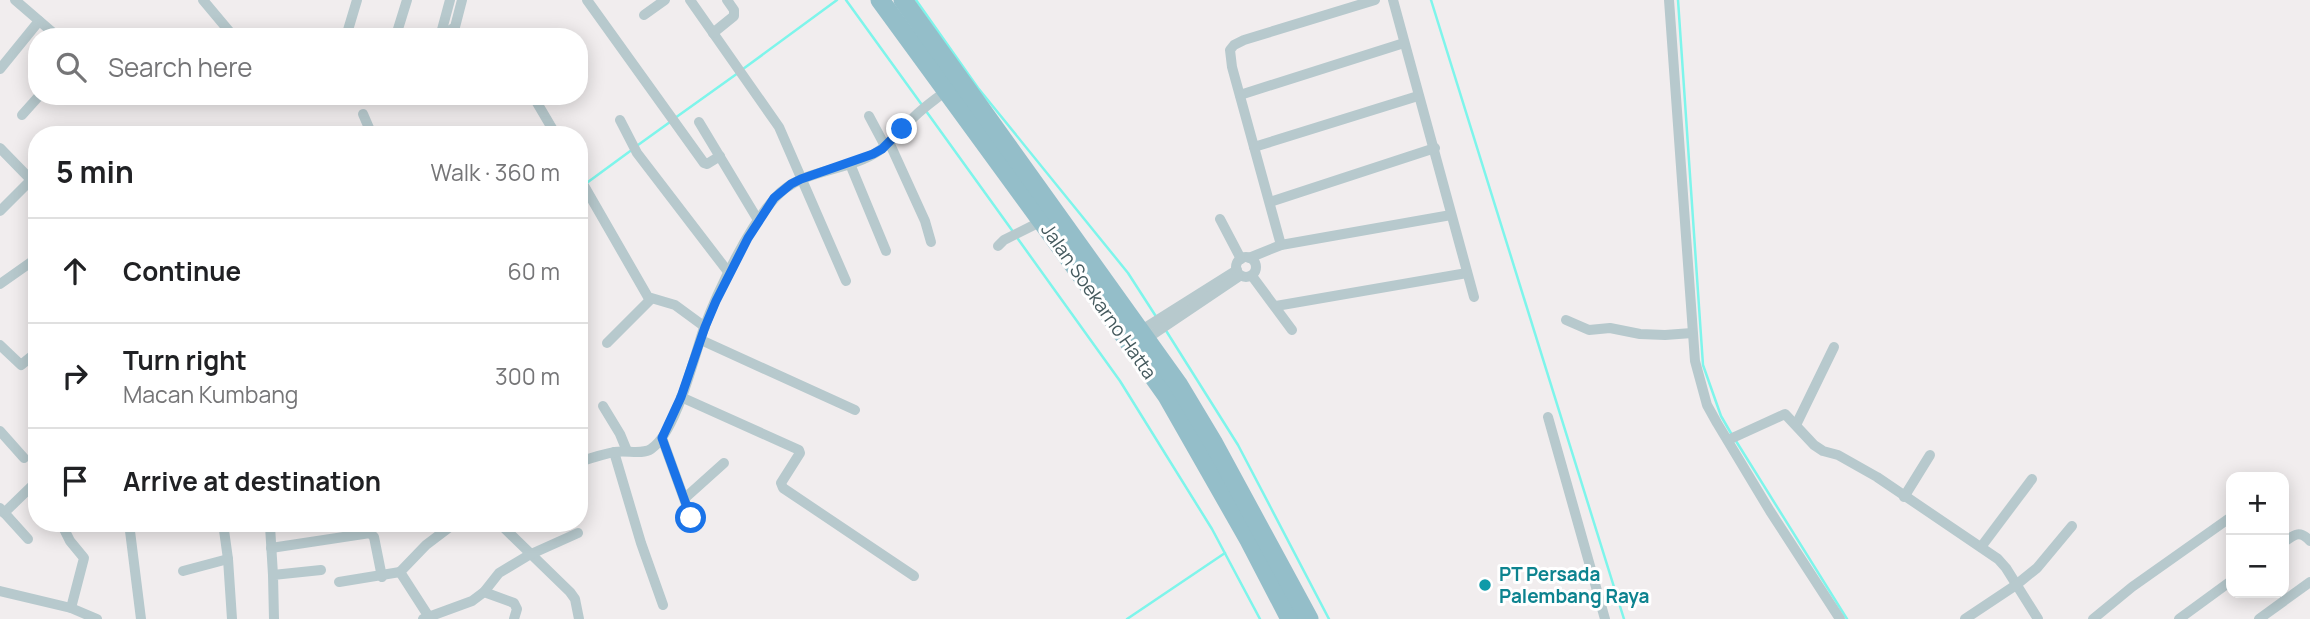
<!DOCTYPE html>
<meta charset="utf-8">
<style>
body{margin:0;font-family:Manrope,sans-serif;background:#f2f2f2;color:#202124}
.controls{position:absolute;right:21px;bottom:21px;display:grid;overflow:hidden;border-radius:14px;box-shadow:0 4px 18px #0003}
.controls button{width:63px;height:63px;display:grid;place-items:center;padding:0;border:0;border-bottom:2px solid #e0e0e0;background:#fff;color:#202124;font:35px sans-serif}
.stop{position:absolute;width:21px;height:21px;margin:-16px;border:5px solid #1a73e8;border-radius:50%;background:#fff}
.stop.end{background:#1a73e8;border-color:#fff;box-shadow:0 2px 7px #0008}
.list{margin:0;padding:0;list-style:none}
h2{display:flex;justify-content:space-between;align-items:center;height:91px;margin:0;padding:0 28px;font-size:30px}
h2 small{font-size:23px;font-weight:400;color:#757577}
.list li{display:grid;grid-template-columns:46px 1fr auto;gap:21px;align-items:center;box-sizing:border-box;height:105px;padding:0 28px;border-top:2px solid #e0e0e0}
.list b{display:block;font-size:26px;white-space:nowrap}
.list p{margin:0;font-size:23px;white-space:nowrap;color:#757577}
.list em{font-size:23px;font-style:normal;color:#757577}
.icon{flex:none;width:38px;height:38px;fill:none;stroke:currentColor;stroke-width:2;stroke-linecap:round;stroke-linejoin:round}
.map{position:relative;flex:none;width:2310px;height:619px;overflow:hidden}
.search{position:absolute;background:#fff;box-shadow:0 4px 18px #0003;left:28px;top:28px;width:560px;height:77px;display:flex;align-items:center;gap:18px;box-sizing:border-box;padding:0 24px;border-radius:28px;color:#757577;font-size:26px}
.panel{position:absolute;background:#fff;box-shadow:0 4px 18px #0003;left:28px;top:126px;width:560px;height:406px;border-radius:28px}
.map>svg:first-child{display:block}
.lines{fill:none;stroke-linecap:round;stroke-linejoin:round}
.stream{stroke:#7ef5eb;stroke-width:2.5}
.minor{stroke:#b7c9cd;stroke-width:10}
.trunk{stroke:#94bec9;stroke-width:19}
.route{stroke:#1a73e8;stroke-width:9}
.culture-dot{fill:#0f9aa8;stroke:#fff;stroke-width:2.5}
.labels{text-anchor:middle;stroke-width:6;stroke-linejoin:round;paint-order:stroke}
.street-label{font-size:19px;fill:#44595d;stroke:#fff}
.culture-label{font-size:19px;font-weight:bold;fill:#0d838f;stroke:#fff;text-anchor:start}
</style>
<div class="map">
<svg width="2310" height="619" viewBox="0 0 2310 619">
<rect width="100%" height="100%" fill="#f1edee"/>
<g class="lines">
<g class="stream">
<polyline points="846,0 922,105"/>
<polyline points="916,0 978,88 1128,273 1157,318"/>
<polyline points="1431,0 1624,619"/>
<polyline points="1678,0 1703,365 1721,416 1732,435"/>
<polyline points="743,69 837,0"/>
<polyline points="926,111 1014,233"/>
<polyline points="675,118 738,73"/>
<polyline points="638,145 670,122"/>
<polyline points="588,182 633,149"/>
<polyline points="1018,239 1120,381 1212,529 1260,619"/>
<polyline points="1165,329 1238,445 1329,619"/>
<polyline points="1736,441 1847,619"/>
<polyline points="1127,619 1225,553"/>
</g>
<g class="minor">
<polyline points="15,0 58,37"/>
<polyline points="203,0 234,37"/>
<polyline points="587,0 704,163 707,164 720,156"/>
<polyline points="690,0 779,127 846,281"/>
<polyline points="1393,0 1474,297"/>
<polyline points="1669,0 1695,361 1707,405 1717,423 1770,511 1840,619"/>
<polyline points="644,15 665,0"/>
<polyline points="398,29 407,0"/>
<polyline points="348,30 357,0"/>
<polyline points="713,33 734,16 734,10 727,0"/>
<polyline points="440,37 455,27 462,0"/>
<polyline points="440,37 450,0"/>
<polyline points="0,69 39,21"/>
<polyline points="1240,95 1404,43"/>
<polyline points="533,96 556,135"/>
<polyline points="363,114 372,135"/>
<polyline points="22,115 39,96"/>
<polyline points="869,116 885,146"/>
<polyline points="620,120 637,153 729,273"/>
<polyline points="699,122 758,220"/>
<polyline points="889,142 925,221 931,242"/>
<polyline points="1254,147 1418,96"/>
<polyline points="0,148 37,186"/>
<polyline points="850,164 886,251"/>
<polyline points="579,177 648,297 675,305 705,327"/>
<polyline points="1270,202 1435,148"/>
<polyline points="0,211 31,180"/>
<polyline points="1220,219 1241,259"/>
<polyline points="1281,245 1232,67 1230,50 1234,45 1244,40 1375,0"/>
<polyline points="998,246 1004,240 1042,221"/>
<circle cx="1246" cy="267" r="10"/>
<polyline points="1249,258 1281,245 1451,215"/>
<polyline points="1252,276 1292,330"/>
<polyline points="0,284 37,258"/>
<polyline points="1276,306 1467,273"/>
<polyline points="1566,320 1589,330 1610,328 1640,334 1665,335 1692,333"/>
<polyline points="1140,331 1237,270"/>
<polyline points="1146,339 1238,277"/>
<polyline points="701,340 855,410"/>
<polyline points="607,343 651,299"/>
<polyline points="0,345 21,365 37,352"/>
<polyline points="681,397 799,450 800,453 781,483 783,488 914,576"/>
<polyline points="603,406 620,434 627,451"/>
<polyline points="1548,417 1605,619"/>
<polyline points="1796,425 1834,347"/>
<polyline points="0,431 24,458"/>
<polyline points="662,438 691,518"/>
<polyline points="1728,440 1785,414 1814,445 1823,451 1838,455 1877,477 1998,559 2006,568 2038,619"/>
<polyline points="614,452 641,543 663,605"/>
<path d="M579 462C591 458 603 454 615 452 627 450 642 455 651 449 676 433 694 357 704 328 718 290 748 228 775 198 802 167 848 173 880 150 893 141 903 128 914 117 924 107 936 99 947 90"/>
<polyline points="1904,497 1930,455"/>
<polyline points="685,498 724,463"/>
<polyline points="0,508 28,539"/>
<polyline points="4,513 37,481"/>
<polyline points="61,523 70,541 84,558 71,608"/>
<polyline points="129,523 141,619"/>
<polyline points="223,523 228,559 232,619"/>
<polyline points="499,523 570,592 575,599 579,619"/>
<polyline points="270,526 273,575"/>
<path d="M2284 542C2295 534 2300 530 2310 541"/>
<polyline points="1981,547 2032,479"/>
<polyline points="271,548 370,533 374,537 382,577"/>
<polyline points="183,571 228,559"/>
<polyline points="339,582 400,572"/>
<polyline points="0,591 71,608 97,619"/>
<polyline points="484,592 514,603 517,609 514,619"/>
<polyline points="429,617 400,572 426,545 455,523"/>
<polyline points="274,619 273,575 321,570"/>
<polyline points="423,619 472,601 484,592 499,573 529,555 578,533"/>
<polyline points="1965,619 2016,585 2037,568 2072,526"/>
<polyline points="2093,619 2132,587 2231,517"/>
<polyline points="2179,619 2231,581"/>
<polyline points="2259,619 2310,582"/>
</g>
<g class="trunk">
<polyline points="880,0 1089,286 1167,396 1249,540 1290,619"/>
<polyline points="903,0 1178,384 1214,444 1309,619"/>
</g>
</g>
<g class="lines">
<polyline class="route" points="691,518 662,438 681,397 705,327 716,301 748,238 774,198 791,184 801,179 873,154 882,149 902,129"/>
</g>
<circle class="culture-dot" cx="1485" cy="585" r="7"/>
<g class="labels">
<g class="street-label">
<text transform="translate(1099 301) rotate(55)" y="7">Jalan Soekarno Hatta</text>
</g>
<g class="culture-label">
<text x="1499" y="581">PT Persada<tspan x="1499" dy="22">Palembang Raya</tspan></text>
</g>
</g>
</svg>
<div class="controls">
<button>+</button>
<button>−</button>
</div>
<div class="stop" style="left:691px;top:518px"></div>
<div class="stop end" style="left:902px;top:129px"></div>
<div class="search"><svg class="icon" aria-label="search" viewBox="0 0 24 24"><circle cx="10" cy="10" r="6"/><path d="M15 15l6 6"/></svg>Search here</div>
<section class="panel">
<h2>5 min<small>Walk · 360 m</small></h2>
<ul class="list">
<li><svg class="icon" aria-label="ahead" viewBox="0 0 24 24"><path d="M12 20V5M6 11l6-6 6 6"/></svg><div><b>Continue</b></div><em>60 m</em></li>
<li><svg class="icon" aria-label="right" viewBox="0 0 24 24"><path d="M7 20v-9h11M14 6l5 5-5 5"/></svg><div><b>Turn right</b><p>Macan Kumbang</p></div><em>300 m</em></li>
<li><svg class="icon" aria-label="arrive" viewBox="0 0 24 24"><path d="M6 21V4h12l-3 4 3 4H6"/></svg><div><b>Arrive at destination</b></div></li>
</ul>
</section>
</div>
